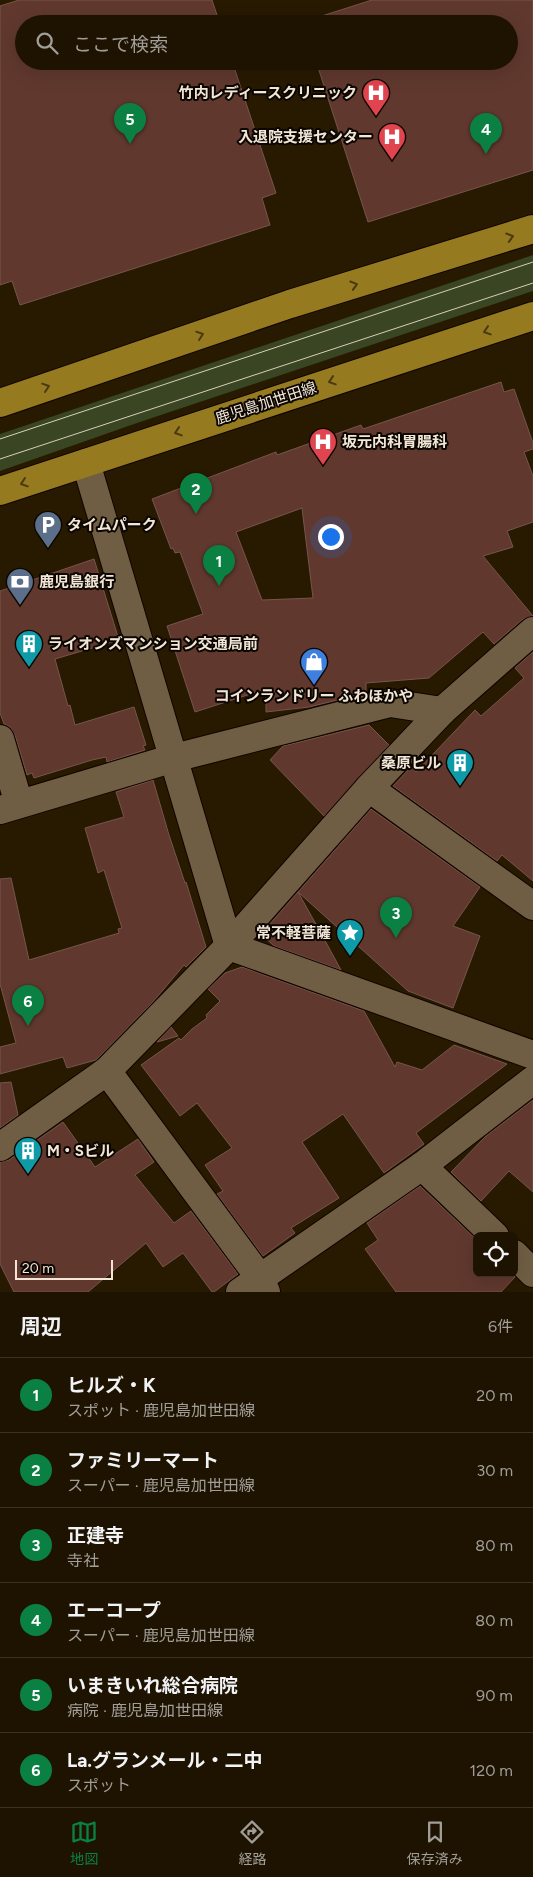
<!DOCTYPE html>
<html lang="ja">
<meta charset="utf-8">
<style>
body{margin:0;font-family:Figtree,"Noto Sans JP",sans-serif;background:#261c0b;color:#f1f3f6}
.controls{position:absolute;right:15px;bottom:15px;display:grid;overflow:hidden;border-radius:8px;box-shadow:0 5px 20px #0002}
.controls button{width:45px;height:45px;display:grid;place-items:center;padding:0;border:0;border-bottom:1px solid #3c3223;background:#1e1301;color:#f1f3f6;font:25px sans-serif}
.scale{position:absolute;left:15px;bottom:12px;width:98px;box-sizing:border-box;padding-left:5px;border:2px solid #f1e6d7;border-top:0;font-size:14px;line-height:18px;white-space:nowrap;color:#f1e6d7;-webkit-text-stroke:4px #0c0601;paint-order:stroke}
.you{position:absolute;left:330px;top:536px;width:18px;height:18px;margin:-12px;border:4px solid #fff;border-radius:50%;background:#1a73e8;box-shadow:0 0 0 8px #1a73e833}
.badge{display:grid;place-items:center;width:32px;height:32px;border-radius:50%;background:#0b8043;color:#fff;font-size:16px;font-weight:700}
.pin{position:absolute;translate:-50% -41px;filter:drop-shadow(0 1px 2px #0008)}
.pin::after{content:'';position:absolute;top:26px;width:18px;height:15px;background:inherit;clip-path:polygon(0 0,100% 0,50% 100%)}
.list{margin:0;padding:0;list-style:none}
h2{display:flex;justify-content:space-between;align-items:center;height:65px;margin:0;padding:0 20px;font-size:21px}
h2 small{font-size:16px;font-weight:400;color:#a19e99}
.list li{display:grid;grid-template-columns:32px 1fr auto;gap:15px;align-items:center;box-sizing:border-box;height:75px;padding:0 20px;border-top:1px solid #3c3223}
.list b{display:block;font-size:19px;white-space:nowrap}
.list p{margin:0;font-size:16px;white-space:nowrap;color:#a19e99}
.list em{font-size:16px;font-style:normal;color:#a19e99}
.icon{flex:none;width:28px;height:28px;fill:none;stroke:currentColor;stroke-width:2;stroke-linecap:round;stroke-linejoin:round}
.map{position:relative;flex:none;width:533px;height:1292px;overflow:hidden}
.search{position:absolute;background:#1e1301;box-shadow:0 5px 20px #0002;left:15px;right:15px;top:15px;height:55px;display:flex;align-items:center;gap:12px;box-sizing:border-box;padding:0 18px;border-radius:28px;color:#a19e99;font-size:19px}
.sheet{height:515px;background:#1e1301}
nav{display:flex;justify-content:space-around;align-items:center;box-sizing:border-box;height:70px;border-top:1px solid #3c3223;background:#1e1301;font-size:14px;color:#a19e99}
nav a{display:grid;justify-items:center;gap:2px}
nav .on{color:#0b8043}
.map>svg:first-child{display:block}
.green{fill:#3a4524}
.building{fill:#60382e;stroke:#76554d;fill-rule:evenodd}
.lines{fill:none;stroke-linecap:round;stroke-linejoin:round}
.street-casing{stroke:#100400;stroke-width:30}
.primary-casing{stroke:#100400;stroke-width:30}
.street{stroke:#705e44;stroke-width:28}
.primary{stroke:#957a20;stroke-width:28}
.tram{stroke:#d8cdbd;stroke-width:1}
.oneway{stroke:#4a3a0f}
.labels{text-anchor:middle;stroke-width:4;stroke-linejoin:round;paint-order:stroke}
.poi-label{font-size:15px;font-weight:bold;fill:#f1e6d7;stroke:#0c0601;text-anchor:start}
.street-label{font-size:15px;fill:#f1e6d7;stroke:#0c0601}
</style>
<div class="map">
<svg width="533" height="1292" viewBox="0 0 533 1292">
<rect width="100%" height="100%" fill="#281901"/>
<polygon class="green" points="533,255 533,291 137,423 0,471 0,434"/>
<g class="building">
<polygon points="19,0 212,0 220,24 24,24 24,61 232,61 276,193 262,198 270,225 20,305 12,281 0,285 0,6"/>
<polygon points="372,0 533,0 533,170 368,222 316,61 509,61 509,24 304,24 303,22"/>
<path d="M501 382 504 392 514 389 533 443V449L524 452 533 476V522L507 531 513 547 483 556 533 616 523 619 494 644 483 632 429 678 366 683V693L309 707 266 712V689L195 712 167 626 203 614 180 552 175 553 173 548 171 549 152 499 276 452 277 455 361 425 363 429ZM302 508 313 598 262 600 236 532Z"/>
<polygon points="94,559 119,640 55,659 68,706 70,705 75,725 134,707 146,745 143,746 145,750 107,762 106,757 92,760 34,778 32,773 27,775 15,735 10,727 4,724 0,713 0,591"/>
<polygon points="533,652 533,881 502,855 497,861 393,786 411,767 416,772 475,710 481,716 524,678 515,668"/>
<polygon points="369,725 389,745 324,816 270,760 283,746"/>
<polygon points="153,780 169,835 185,883 186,882 206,947 186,967 184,965 152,1003 96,1060 67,1068 63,1057 0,1074 0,1047 16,1043 0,984 0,879 11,878 29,960 119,933 118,929 122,928 104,870 98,873 85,828 124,817 116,792"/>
<polygon points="371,809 480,887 453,926 480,936 453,1008 408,991 298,892"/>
<polygon points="298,892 322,935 341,970 274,946 261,934"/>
<polygon points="242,967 364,1011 395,1067 397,1062 422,1070 454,1045 507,1064 416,1133 424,1144 384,1173 343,1114 302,1142 339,1198 291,1228 295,1233 263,1256 217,1194 223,1191 205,1165 232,1148 197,1103 180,1116 141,1065 179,1038 181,1040 192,1029 207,1018 206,1015 220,1001 208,989 225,973"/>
<polygon points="171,1027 178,1036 157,1042"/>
<polygon points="11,1082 18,1115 0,1128 0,1083"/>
<polygon points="533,1100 533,1192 509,1171 481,1201 451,1172 486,1136"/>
<polygon points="63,1122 95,1167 138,1139 154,1162 135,1175 174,1223 191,1211 238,1274 214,1292 212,1292 183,1253 163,1267 146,1243 88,1292 14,1292 0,1264 0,1162 9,1160"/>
<polygon points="420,1186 477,1240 477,1273 511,1273 515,1277 501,1292 396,1292 365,1249 378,1240 367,1223"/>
</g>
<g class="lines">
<defs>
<g id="street">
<polyline points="86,463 229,946 533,1055"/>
<polyline points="0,739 19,804"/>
<polyline points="369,788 533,906"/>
<polyline points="0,810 174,758 390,703 442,711"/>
<polyline points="107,1071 260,1278 266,1292"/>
<polyline points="0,1147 107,1071 229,946 369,788 442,711 533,631"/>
<polyline points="422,1166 495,1236"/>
<polyline points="514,1254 533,1273"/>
<polyline points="240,1292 422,1166 533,1080"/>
</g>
<g id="primary">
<polyline points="0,403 290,304 533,229"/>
<polyline points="0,491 533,316"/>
</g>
</defs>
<use href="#street" class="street-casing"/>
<use href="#primary" class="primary-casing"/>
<use href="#street" class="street"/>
<use href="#primary" class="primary"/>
<g class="tram">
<polyline points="0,439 533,262"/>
<polyline points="0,459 533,283"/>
</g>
</g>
<defs><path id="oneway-chevron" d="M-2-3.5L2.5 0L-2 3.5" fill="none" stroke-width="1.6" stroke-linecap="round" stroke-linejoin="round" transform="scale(1.25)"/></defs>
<g class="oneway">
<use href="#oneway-chevron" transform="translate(510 237) rotate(-17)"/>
<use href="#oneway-chevron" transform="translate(354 285) rotate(-17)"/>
<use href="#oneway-chevron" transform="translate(487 331) rotate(162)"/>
<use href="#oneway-chevron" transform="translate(200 335) rotate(-19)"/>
<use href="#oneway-chevron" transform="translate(332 381) rotate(162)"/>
<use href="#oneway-chevron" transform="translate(46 387) rotate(-19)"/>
<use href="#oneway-chevron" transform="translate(178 432) rotate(162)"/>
<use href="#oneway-chevron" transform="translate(24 483) rotate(161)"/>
</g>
<defs>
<symbol id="hospital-pin" viewBox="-11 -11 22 30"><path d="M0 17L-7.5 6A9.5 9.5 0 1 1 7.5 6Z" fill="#e0444e" stroke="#0c0601"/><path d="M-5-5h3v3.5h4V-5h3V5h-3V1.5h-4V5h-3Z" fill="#fff"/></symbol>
<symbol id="parking-pin" viewBox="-11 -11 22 30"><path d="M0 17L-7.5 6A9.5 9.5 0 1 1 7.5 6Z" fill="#5c6f8a" stroke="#0c0601"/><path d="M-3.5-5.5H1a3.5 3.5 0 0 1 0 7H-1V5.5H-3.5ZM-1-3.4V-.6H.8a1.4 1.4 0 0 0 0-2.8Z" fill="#fff"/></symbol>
<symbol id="bank-pin" viewBox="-11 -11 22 30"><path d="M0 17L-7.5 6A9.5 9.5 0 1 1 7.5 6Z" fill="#5c6f8a" stroke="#0c0601"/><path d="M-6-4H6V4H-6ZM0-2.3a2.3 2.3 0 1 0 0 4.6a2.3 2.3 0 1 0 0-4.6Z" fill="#fff"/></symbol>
<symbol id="building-pin" viewBox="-11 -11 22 30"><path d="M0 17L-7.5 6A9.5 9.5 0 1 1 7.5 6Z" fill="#0f9aa8" stroke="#0c0601"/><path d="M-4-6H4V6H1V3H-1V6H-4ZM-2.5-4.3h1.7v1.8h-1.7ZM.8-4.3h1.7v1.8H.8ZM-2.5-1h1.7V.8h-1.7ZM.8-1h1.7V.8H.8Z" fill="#fff"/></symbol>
<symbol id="shop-pin" viewBox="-11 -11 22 30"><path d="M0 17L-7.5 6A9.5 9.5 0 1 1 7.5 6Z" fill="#3f7fe0" stroke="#0c0601"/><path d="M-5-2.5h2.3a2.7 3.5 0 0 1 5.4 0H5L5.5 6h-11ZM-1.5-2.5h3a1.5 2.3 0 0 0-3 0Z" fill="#fff"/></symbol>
<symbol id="sight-pin" viewBox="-11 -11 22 30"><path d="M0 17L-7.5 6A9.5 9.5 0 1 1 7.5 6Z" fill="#0f9aa8" stroke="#0c0601"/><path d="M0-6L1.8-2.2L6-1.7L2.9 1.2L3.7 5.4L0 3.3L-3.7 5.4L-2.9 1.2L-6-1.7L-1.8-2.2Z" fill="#fff"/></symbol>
</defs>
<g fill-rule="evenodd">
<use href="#hospital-pin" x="360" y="77" width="32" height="43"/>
<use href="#hospital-pin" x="376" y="121" width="32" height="43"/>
<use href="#hospital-pin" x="307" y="426" width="32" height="43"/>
<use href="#parking-pin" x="32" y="509" width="32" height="43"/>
<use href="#bank-pin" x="4" y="566" width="32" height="43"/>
<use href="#building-pin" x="13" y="628" width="32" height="43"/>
<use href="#shop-pin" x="298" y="646" width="32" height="43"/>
<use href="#building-pin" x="444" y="747" width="32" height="43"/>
<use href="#sight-pin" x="334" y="917" width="32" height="43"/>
<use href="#building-pin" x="12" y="1135" width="32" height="43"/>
</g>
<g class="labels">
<g class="poi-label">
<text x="357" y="98" text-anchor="end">竹内レディースクリニック</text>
<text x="373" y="142" text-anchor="end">入退院支援センター</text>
<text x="342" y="447">坂元内科胃腸科</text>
<text x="67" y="530">タイムパーク</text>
<text x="39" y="587">鹿児島銀行</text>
<text x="48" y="649">ライオンズマンション交通局前</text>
<text x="314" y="701" text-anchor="middle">コインランドリー ふわほかや</text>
<text x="441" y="768" text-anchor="end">桑原ビル</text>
<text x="331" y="938" text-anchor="end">常不軽菩薩</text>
<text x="47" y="1156">M・Sビル</text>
</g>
<g class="street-label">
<text transform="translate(266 403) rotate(-18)" y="5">鹿児島加世田線</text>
</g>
</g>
</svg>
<div class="controls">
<button><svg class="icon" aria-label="locate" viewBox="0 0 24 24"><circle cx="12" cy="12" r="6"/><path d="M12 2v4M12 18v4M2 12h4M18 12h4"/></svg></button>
</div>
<div class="scale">20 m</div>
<div class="you"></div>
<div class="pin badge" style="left:219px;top:586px">1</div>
<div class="pin badge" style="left:196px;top:514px">2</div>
<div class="pin badge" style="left:396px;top:938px">3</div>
<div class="pin badge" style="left:486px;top:154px">4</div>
<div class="pin badge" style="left:130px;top:144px">5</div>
<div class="pin badge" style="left:28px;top:1026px">6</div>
<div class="search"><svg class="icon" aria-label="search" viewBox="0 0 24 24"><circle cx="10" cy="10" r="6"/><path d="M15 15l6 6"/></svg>ここで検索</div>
</div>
<section class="sheet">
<h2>周辺<small>6件</small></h2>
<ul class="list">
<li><span class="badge">1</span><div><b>ヒルズ・K</b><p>スポット · 鹿児島加世田線</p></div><em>20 m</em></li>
<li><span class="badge">2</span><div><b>ファミリーマート</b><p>スーパー · 鹿児島加世田線</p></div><em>30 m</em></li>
<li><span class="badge">3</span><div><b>正建寺</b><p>寺社</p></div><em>80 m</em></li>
<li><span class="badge">4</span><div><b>エーコープ</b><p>スーパー · 鹿児島加世田線</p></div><em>80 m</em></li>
<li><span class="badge">5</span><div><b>いまきいれ総合病院</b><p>病院 · 鹿児島加世田線</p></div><em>90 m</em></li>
<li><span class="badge">6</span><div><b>La.グランメール・二中</b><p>スポット</p></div><em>120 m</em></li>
</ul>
</section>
<nav>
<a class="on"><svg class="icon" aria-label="map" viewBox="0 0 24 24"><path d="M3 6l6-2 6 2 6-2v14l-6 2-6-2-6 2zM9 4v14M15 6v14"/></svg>地図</a>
<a><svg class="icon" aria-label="directions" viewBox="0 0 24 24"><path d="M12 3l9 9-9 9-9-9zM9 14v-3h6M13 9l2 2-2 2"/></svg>経路</a>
<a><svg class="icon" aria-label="saved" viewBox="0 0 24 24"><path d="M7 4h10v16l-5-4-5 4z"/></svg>保存済み</a>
</nav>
